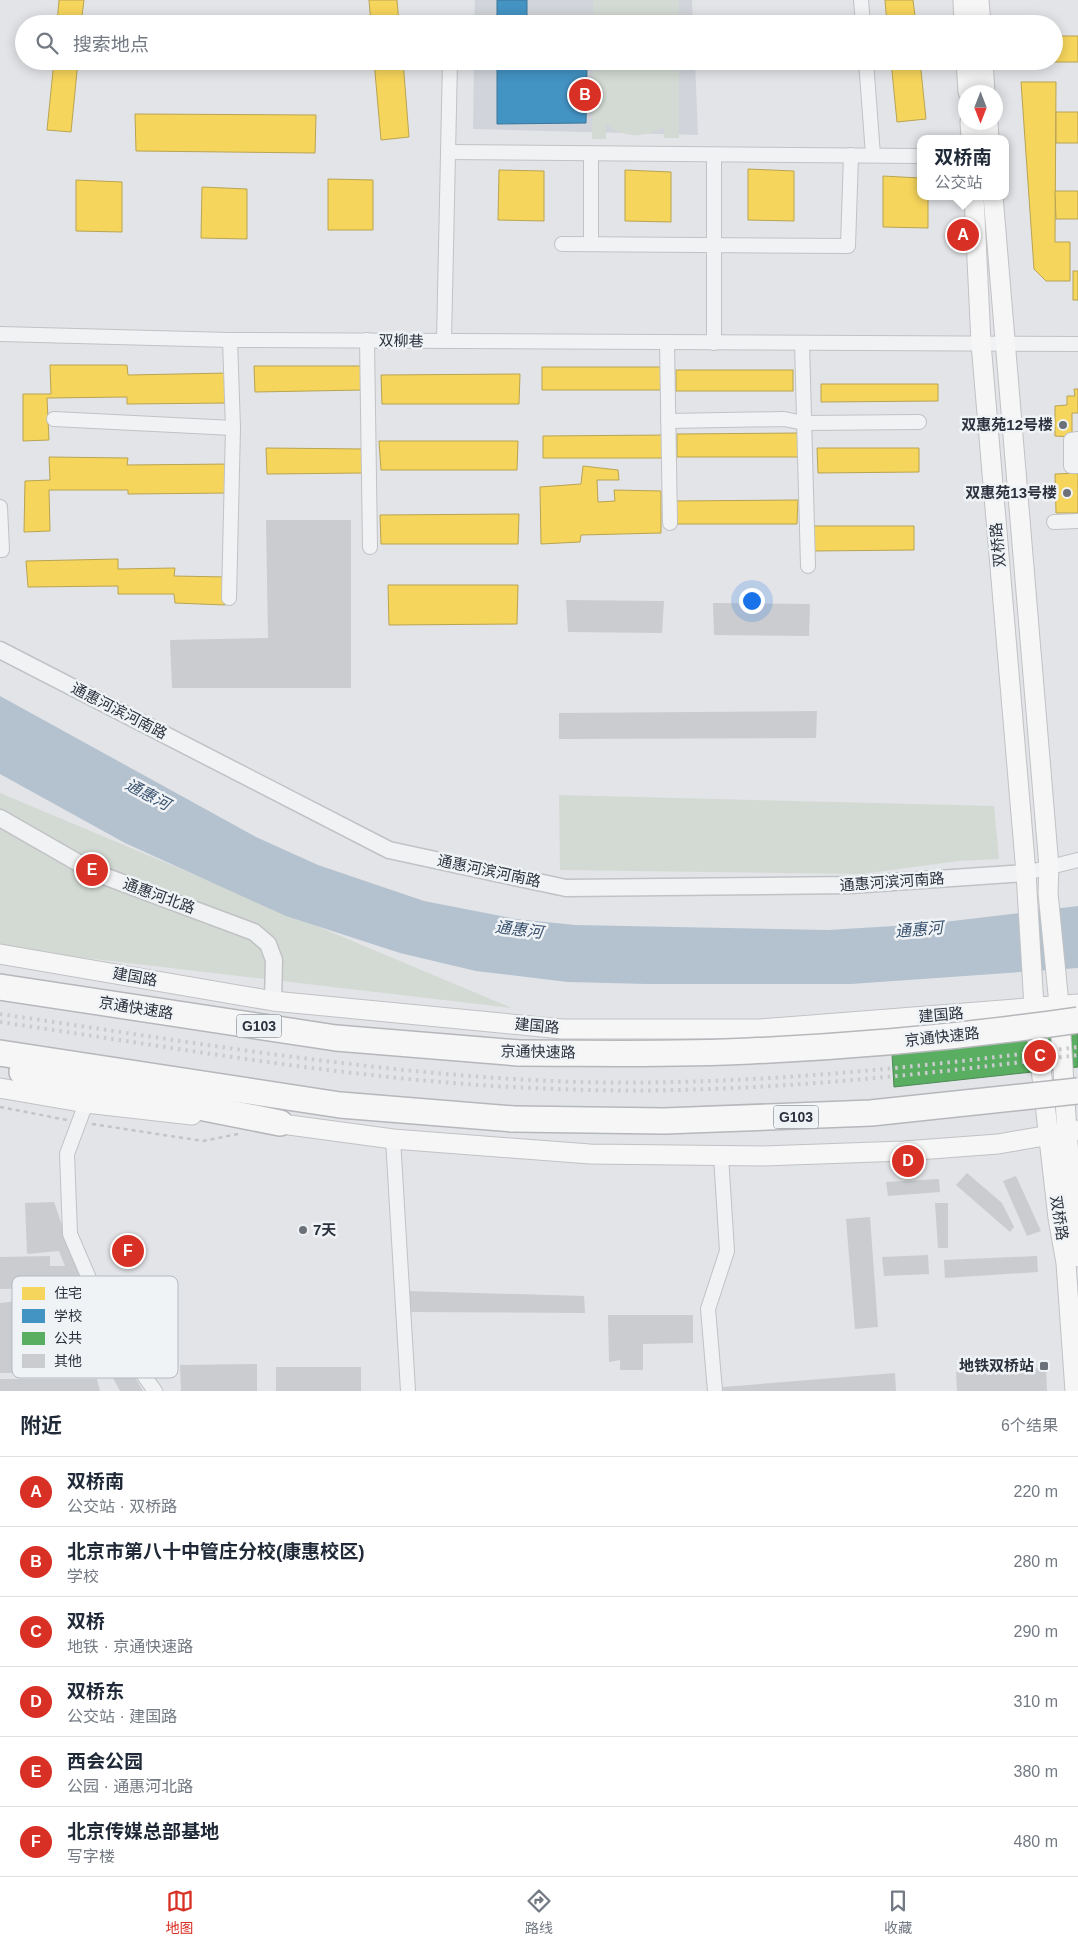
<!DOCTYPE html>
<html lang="zh">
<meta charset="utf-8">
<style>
body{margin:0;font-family:Helvetica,"Noto Sans SC",sans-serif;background:#f2f2f3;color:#1f2937}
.compass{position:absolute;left:958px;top:85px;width:45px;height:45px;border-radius:50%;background:#fff;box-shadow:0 2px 12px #0003;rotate:180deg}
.you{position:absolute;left:751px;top:600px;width:18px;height:18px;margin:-12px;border:4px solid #fff;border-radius:50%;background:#1a73e8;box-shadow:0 0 0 8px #1a73e833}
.badge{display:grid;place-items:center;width:32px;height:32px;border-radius:50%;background:#d93025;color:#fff;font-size:16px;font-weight:700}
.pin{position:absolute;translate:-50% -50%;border:2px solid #fff;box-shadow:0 1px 5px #0006}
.popup{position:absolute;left:917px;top:135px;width:92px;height:65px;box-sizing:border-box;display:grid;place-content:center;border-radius:10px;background:#fff;filter:drop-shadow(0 1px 4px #0005);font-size:16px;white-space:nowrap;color:#747a83}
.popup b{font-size:19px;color:#1f2937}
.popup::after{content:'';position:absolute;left:50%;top:100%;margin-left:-10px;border:10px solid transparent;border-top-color:#fff}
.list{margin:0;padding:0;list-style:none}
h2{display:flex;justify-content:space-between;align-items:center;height:65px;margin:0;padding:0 20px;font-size:21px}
h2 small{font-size:16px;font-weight:400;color:#747a83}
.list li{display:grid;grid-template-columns:32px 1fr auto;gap:15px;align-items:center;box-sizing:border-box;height:70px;padding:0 20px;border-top:1px solid #e0e1e3}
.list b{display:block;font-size:19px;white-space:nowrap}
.list p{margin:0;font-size:16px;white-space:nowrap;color:#747a83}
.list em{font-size:16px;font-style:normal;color:#747a83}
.icon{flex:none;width:28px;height:28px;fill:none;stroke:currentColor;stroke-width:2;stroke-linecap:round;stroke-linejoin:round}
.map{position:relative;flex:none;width:1078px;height:1391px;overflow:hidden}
.search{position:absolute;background:#fff;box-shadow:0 2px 12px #0003;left:15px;right:15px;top:15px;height:55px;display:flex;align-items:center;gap:12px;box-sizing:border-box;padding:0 18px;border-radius:28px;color:#747a83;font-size:19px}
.sheet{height:485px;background:#fff}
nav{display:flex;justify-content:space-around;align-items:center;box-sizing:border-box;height:70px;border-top:1px solid #e0e1e3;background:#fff;font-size:14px;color:#747a83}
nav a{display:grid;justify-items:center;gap:2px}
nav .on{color:#d93025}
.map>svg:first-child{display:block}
.built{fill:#d1d4da}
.green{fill:#d3dad3}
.water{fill:#b4c1ce}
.homes{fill:#f6d55c;stroke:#b9a453}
.schools{fill:#4393c3;stroke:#3c769b}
.public{fill:#5aae61;stroke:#4c8956}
.building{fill:#cbcccf}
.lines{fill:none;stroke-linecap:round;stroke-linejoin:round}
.minor-casing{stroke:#c1c2c5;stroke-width:16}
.tertiary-casing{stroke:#c1c2c5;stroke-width:19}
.secondary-casing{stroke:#c1c2c5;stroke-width:21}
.motorway-casing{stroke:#b5b7bb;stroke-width:28}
.path{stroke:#c2c5c7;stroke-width:2.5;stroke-dasharray:4 4;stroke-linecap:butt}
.minor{stroke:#f1f2f4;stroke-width:14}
.tertiary{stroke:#f1f2f4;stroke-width:16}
.secondary{stroke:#f6f6f6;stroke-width:19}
.motorway{stroke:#f6f6f6;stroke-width:25}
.rail{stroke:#cbccce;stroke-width:4;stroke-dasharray:2.5 5;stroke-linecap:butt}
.motorway-bridge-casing{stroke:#b5b7bb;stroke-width:28;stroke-linecap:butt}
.motorway-bridge{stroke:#f6f6f6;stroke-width:25}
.poi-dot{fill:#6b7079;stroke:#f0f3f6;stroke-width:2}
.labels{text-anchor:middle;stroke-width:5;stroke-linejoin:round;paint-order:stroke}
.shield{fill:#f0f3f6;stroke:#666c75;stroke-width:1}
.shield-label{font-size:14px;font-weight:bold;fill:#2b323e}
.street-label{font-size:15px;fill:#2b323e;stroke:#f0f3f6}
.poi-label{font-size:15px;font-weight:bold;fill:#2b323e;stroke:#f0f3f6;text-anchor:end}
.water-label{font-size:16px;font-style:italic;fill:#39526e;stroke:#f0f3f6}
.key{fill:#f0f3f6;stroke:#b5b9bf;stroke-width:1}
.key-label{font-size:14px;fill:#2b323e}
</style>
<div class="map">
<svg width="1078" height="1391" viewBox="0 0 1078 1391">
<rect width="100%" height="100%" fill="#e2e4e7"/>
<g class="built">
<polygon points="475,0 692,0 693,24 474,24"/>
<polygon points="474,61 695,61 698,135 473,129"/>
</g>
<g class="green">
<rect x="593" y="0" width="86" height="24"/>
<path d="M593 61H679V138H664V126C645 139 624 138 606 124V139H592Z"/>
<polygon points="0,793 512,1008 0,948"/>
<polygon points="559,795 994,806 999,859 958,861 862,874 560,870"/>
</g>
<polygon class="water" points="0,696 256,837 318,865 424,901 516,919 575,925 828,930 927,924 1078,906 1078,968 851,984 648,984 568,982 476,971 400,953 286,916 125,843 0,774"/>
<g class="homes">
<polygon points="59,0 84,0 81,24 57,24"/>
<polygon points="369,0 397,0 399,24 371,24"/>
<polygon points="885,0 913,0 916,24 887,24"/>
<polygon points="1054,36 1078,36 1078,62 1043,62 1054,61"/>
<polygon points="54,61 78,61 71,132 47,130"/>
<polygon points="374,61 403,61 409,137 381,140"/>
<polygon points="891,61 920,61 926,119 897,122"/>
<polygon points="1021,82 1056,82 1055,242 1070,242 1070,281 1046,281 1034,269"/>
<rect x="1056" y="112" width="22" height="31"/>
<polygon points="135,114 316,115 315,153 136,151"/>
<polygon points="748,169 794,171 794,221 748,220"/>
<polygon points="499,170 544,171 544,221 498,220"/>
<polygon points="625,170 671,172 671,222 625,221"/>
<polygon points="883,176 920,178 920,196 928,196 928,228 883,227"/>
<polygon points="328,179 373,180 373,230 328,230"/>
<polygon points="76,180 122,182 122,232 76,231"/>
<polygon points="202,187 247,189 247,239 201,238"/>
<polygon points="1055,191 1078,191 1078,219 1056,219"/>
<rect x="1073" y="271" width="5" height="29"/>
<polygon points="50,365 127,365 128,375 228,373 228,403 127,404 127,397 47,398 49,440 23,441 23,394 51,394"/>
<polygon points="254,366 363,366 363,390 255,392"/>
<polygon points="542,367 665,367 664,390 542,390"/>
<rect x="676" y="370" width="117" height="21"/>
<polygon points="520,374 519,404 382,404 381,375"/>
<polygon points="821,384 938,384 938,401 821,402"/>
<polygon points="1074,389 1078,389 1078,413 1072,413 1072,437 1055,436 1055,406 1067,405 1067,396 1075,396"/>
<polygon points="800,433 799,457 677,457 677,434"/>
<polygon points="665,435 665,458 543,458 543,436"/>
<polygon points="379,441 518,441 517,470 381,470"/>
<polygon points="266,448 364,449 364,473 267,474"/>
<polygon points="817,448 919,448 919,472 818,473"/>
<polygon points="49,457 128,458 127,465 230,464 229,493 128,494 128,490 49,490 50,531 24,532 25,481 50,480"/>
<polygon points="583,466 618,470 619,480 597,480 598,502 615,501 614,490 661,491 661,533 581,535 580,542 541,544 540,487 581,484"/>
<polygon points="1078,473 1078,513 1056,513 1055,474"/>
<polygon points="798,500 797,524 675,524 675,501"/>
<polygon points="519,514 518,544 381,544 380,515"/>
<polygon points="812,526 914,526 914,550 813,551"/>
<polygon points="118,559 118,569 175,568 174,576 227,577 225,605 175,603 174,594 118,594 118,586 28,587 26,561"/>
<polygon points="388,585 518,585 517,624 389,625"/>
</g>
<g class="schools">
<rect x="497" y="0" width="30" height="24"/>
<polygon points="497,61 527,61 527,66 587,66 586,123 497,124"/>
</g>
<polygon class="public" points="1078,1034 1078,1067 894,1087 892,1054"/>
<g class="building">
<polygon points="266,520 351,520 351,688 172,688 170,640 268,638"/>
<polygon points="566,600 664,601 662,633 568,632"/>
<polygon points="713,603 810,604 809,636 714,635"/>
<polygon points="817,711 816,738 559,739 559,713"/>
<polygon points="967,1173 1002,1203 1014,1227 1010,1232 956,1185"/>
<polygon points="1016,1176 1041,1231 1027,1236 1003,1181"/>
<polygon points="939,1179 940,1192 888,1196 886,1182"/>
<polygon points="54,1202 80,1278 51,1278 51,1288 0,1289 0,1257 50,1256 50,1266 65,1266 59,1251 27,1254 25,1203"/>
<polygon points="935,1203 948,1203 948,1248 938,1248"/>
<polygon points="870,1217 878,1327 855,1329 846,1219"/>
<polygon points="928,1255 929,1274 884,1276 882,1257"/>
<polygon points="1037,1256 1038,1272 945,1278 944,1260"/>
<polygon points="408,1291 584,1296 585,1313 408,1312"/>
<polygon points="86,1295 94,1306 143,1391 120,1391 110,1372 0,1373 0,1303 51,1297"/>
<polygon points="608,1315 693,1315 693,1343 643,1344 643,1370 620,1370 620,1360 609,1362"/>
<polygon points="257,1364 257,1391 181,1391 180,1365"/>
<rect x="276" y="1367" width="85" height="24"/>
<polygon points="1046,1368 1047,1391 957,1391 956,1372"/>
<polygon points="895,1373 896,1391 723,1391 723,1387"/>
<polygon points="0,1379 97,1379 100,1391 0,1391"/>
</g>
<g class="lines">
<defs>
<g id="minor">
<polyline points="861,0 863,24"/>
<polyline points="866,61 873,155"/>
<polyline points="448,152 920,156"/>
<polyline points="591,154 591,244"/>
<polyline points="714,155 714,343"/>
<polyline points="562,244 848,246 851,155"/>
<polyline points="0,334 230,340 1078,344"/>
<polyline points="367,340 370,547"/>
<polyline points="444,341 450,61"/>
<polyline points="667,343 670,523"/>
<polyline points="802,343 808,566"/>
<polyline points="54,419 233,428 230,340"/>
<polyline points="668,421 784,419 804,423 919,422"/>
<polyline points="1078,439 1071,440 1071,466 1078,466"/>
<polyline points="0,507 2,550"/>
<polyline points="1054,522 1078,521"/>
<polyline points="229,598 233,428"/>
<polyline points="1026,873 1078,860"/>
<polyline points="86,1103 67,1154 70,1234 97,1297 145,1377 155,1391"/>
<polyline points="393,1139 408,1391"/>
<polyline points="715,1391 708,1309 727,1251 721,1156"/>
</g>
<g id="tertiary">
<polyline points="0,650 389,850 500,874 566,888 850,885 1026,873"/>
<polyline points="0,818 96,873 254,932 268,944 274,960 273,1001"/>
</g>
<g id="secondary">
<polyline points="963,0 964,24"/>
<polyline points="979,0 981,24"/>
<polyline points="966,61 968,92"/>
<polyline points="983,61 985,92"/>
<polyline points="970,122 971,139"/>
<polyline points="988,122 989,139"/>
<polyline points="974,196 981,343 1026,873 1034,1007 1058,1218 1066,1263 1075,1391"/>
<polyline points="993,196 1049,867 1048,893 1059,1004 1067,1132 1078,1257"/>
<polyline points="0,954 273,1001 563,1029 760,1029 1078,1004"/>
<polyline points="0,1088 86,1103 192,1115"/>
<polyline points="267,1122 393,1139 590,1154 763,1156 904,1151 998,1144 1078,1130"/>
</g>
<g id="motorway">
<polyline points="0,987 336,1038 519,1053"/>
<polyline points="0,1053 340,1105 513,1119"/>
<polyline points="22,1072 280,1123"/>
</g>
</defs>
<use href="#minor" class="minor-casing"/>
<use href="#tertiary" class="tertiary-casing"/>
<use href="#secondary" class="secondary-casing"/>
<use href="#motorway" class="motorway-casing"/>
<g class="path">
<polyline points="0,1107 67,1120"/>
<polyline points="92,1124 203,1141 238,1134"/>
</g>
<use href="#minor" class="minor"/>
<use href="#tertiary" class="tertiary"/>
<use href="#secondary" class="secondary"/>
<use href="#motorway" class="motorway"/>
<g class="rail">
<path d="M0 1014C192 1042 384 1076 579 1082 746 1086 912 1068 1078 1047"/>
<path d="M0 1022C185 1049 370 1083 557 1089 732 1096 905 1077 1078 1055"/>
</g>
<defs>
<g id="motorway-bridge">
<path d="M519 1053C596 1053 674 1055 750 1051 860 1046 969 1036 1078 1020"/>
<polyline points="513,1119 664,1121 871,1113 1078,1091"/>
</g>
</defs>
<use href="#motorway-bridge" class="motorway-bridge-casing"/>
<use href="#motorway-bridge" class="motorway-bridge"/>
</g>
<g class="poi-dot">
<circle cx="1063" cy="425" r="5"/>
<circle cx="1067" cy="493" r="5"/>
<circle cx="303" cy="1230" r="5"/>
<rect x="1039" y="1361" width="10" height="10" rx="2.5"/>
</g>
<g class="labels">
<g class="shield">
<rect x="236.5" y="1014.5" width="45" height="23" rx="4"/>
<rect x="773.5" y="1105.5" width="45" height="23" rx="4"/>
</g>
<g class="shield-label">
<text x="259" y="1031">G103</text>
<text x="796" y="1122">G103</text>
</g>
<g class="street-label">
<text transform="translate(401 341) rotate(1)" y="5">双柳巷</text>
<text transform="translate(998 545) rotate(-95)" y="5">双桥路</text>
<text transform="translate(119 711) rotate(27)" y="5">通惠河滨河南路</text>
<text transform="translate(489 871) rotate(12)" y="5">通惠河滨河南路</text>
<text transform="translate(892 882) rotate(-4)" y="5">通惠河滨河南路</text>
<text transform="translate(159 896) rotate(20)" y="5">通惠河北路</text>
<text transform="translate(135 977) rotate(10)" y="5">建国路</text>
<text transform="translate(136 1008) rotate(9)" y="5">京通快速路</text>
<text transform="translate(941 1015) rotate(-5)" y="5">建国路</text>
<text transform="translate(537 1026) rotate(5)" y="5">建国路</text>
<text transform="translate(942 1037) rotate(-6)" y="5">京通快速路</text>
<text transform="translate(538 1052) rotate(1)" y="5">京通快速路</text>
<text transform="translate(1059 1218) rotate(81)" y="5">双桥路</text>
</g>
<g class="poi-label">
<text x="1053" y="430">双惠苑12号楼</text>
<text x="1057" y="498">双惠苑13号楼</text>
<text x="313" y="1235" text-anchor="start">7天</text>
<text x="1034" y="1371">地铁双桥站</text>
</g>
<g class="water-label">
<text transform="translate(148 794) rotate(28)" y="6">通惠河</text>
<text transform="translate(519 929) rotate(7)" y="6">通惠河</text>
<text transform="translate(919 929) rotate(-5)" y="6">通惠河</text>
</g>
</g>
<rect x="12" y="1276" width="166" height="102" rx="8" class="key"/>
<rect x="22" y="1287" width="23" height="13" fill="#f6d55c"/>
<rect x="22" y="1309" width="23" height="14" fill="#4393c3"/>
<rect x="22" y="1332" width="23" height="13" fill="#5aae61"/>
<rect x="22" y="1354" width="23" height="14" fill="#cbcccf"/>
<g class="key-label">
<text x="54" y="1298">住宅</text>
<text x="54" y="1321">学校</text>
<text x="54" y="1343">公共</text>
<text x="54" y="1366">其他</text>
</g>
</svg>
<svg class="compass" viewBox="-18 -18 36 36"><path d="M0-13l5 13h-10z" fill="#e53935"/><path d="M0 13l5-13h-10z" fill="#747a83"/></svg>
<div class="you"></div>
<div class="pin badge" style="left:963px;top:235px">A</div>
<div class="popup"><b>双桥南</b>公交站</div>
<div class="pin badge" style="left:585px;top:95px">B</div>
<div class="pin badge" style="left:1040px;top:1056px">C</div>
<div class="pin badge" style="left:908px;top:1161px">D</div>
<div class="pin badge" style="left:92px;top:870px">E</div>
<div class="pin badge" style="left:128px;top:1251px">F</div>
<div class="search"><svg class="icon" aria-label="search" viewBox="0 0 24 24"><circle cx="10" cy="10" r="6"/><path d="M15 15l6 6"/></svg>搜索地点</div>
</div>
<section class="sheet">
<h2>附近<small>6个结果</small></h2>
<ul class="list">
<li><span class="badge">A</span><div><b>双桥南</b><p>公交站 · 双桥路</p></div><em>220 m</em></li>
<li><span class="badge">B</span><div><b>北京市第八十中管庄分校(康惠校区)</b><p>学校</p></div><em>280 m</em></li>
<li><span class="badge">C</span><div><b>双桥</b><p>地铁 · 京通快速路</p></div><em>290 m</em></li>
<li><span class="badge">D</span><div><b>双桥东</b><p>公交站 · 建国路</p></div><em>310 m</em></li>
<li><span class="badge">E</span><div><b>西会公园</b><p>公园 · 通惠河北路</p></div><em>380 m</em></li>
<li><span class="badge">F</span><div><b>北京传媒总部基地</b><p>写字楼</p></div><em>480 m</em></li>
</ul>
</section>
<nav>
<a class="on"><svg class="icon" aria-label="map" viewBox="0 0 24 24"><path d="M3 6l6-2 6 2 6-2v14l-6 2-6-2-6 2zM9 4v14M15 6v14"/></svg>地图</a>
<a><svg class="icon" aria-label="directions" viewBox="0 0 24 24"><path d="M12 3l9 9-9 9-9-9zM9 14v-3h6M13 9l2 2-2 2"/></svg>路线</a>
<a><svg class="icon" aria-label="saved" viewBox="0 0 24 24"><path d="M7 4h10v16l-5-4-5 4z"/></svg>收藏</a>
</nav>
